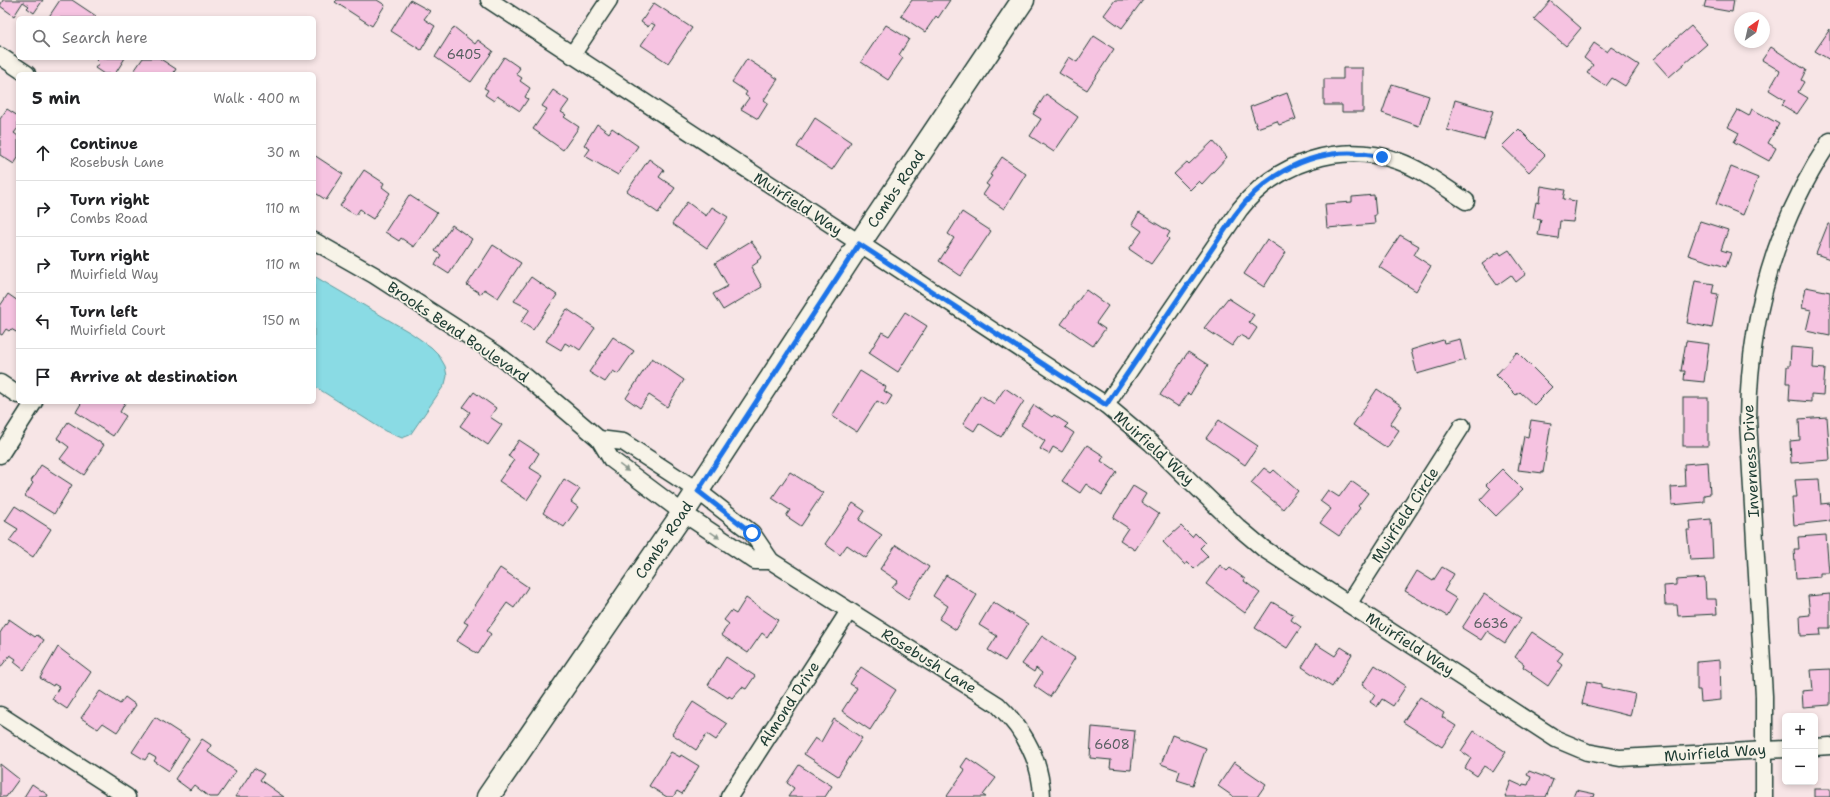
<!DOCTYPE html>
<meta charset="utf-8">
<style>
body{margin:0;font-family:"Shantell Sans",sans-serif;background:#f2f2f2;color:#202124}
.controls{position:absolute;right:12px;bottom:12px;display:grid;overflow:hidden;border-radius:6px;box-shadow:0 2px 6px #0003}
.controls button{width:36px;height:36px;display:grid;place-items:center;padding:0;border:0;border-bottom:1px solid #e0e0e0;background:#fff;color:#202124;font:20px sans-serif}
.compass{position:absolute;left:1734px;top:12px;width:36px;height:36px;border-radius:50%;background:#fff;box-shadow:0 2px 6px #0003;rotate:34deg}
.stop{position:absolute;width:12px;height:12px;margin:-9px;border:3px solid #1a73e8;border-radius:50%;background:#fff}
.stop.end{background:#1a73e8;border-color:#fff;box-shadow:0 1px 4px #0008}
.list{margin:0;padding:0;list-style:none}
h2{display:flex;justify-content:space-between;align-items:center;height:52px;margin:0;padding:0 16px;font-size:17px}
h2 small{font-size:13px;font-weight:400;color:#757577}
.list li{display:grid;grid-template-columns:26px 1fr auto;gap:12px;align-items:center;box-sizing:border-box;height:56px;padding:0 16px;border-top:1px solid #e0e0e0}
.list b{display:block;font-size:15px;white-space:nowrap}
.list p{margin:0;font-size:13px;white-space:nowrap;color:#757577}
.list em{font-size:13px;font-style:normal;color:#757577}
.icon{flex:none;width:22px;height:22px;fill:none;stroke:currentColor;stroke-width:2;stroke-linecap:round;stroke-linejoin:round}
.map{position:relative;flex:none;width:1830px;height:797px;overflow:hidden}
.search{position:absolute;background:#fff;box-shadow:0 2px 6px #0003;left:16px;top:16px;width:300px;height:44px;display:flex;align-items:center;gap:10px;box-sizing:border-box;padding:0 14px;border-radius:6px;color:#757577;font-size:15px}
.panel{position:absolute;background:#fff;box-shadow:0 2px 6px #0003;left:16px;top:72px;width:300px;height:332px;border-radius:6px}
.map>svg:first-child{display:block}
.water{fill:#8adbe4;stroke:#5f9c9e}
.building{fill:#f6c3e1;stroke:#1f3d34}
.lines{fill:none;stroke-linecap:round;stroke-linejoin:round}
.street-casing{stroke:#1f3d34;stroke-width:19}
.secondary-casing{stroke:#1f3d34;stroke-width:25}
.street{stroke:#f7f3e8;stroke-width:16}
.secondary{stroke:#f7f3e8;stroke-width:22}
.oneway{fill:#8b988e}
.route{stroke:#1a73e8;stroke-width:5}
.labels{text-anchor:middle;stroke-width:3.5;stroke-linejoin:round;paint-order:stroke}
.number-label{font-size:13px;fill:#555e5f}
.street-label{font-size:15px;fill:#1f3d34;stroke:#f7f3e8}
</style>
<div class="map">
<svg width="1830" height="797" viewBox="0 0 1830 797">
<rect width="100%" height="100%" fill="#f7e5e6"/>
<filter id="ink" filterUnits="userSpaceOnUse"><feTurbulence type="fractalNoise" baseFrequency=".025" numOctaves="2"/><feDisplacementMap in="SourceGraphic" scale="8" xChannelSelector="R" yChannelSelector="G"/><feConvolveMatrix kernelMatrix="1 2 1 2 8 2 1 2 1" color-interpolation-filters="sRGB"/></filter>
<g filter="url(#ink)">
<polygon class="water" points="314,276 411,333 431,347 438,354 445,366 447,376 445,384 410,435 402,438 385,431 314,386"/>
<g class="building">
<polygon points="3,0 43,0 34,13 27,8 29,6 23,2 14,16 0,6"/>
<polygon points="60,0 72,0 96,16 94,18 48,18"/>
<polygon points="337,0 377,0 385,5 372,26 335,2"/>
<polygon points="410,0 430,11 424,19 435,26 421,50 391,31"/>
<polygon points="912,0 950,0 938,18 936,16 925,32 901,16"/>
<polygon points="1115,0 1143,0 1122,28 1104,15"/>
<polygon points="1706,0 1734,0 1732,12 1704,7"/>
<polygon points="1550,1 1581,28 1566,46 1534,19"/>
<polygon points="654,3 692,28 668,63 641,45 655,25 651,23 648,27 641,22"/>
<polygon points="886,25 909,39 899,55 903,58 888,80 861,62"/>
<polygon points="1691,26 1707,44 1669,77 1653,59"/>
<polygon points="454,27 475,44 478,40 493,51 471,82 435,57"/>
<polygon points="1830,29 1830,60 1815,51"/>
<polygon points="1094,36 1114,49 1087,90 1059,73 1069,57 1077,62"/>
<polygon points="1594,43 1607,52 1611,47 1639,65 1625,86 1612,78 1606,86 1587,73 1593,65 1584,58"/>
<polygon points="1771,47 1806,70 1801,80 1804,82 1798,92 1808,98 1797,114 1782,105 1785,100 1769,90 1780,71 1762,60"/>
<polygon points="504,57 520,68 516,74 522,78 520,81 530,88 525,97 528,99 520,111 497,96 494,101 485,95 488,90 484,88"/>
<polygon points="97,58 125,58 115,74 104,74 95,68 99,63 96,60"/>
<polygon points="143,58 159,58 176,69 173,74 132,74"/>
<polygon points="747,59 778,79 764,100 768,103 758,119 741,109 749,98 745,95 747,92 732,82"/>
<polygon points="1343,68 1363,68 1363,112 1342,112 1342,105 1324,105 1324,79 1343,79"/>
<polygon points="1392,84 1429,96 1419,126 1382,113"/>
<polygon points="553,90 569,101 561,112 566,115 564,117 579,127 563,150 533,129 547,109 542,106"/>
<polygon points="1287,93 1296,119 1279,125 1277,121 1257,128 1250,107"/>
<polygon points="1046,94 1078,117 1054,152 1030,136 1041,119 1033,114"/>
<polygon points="1455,100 1493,111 1484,140 1447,130"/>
<polygon points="7,109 18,116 18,128 14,133 18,136 18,158 14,164 0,155 0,119"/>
<polygon points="1752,109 1779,124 1768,143 1776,148 1769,161 1734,142 1739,133 1728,127 1738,110 1749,116"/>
<polygon points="815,118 851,142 832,170 797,147"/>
<polygon points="597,124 609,133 612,128 638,146 618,175 585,156 590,149 584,145"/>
<polygon points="1519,129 1545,155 1529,172 1502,146"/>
<polygon points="1213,141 1227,157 1202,184 1199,181 1190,190 1174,174 1187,162 1189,164"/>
<polygon points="314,155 343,174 326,200 314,192"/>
<polygon points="1002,157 1026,174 1004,209 983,195 989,186 986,184 992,176 990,175"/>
<polygon points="649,159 664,170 659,177 675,188 658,213 627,191"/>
<polygon points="1731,167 1758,178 1743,215 1716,204"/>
<polygon points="364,170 384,183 382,187 390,193 373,219 362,212 363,211 360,209 356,215 340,206"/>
<polygon points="1541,186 1565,190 1563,199 1576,201 1573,222 1560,221 1558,238 1538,235 1541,219 1533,218 1536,202 1539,203"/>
<polygon points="409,195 437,213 414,247 401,238 399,241 385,232"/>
<polygon points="1374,195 1376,215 1374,215 1375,224 1327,228 1325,204 1352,202 1352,197"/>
<polygon points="687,202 706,216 712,207 728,217 707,248 672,224"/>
<polygon points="962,212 991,231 961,276 939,261 954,238 948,234"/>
<polygon points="1139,213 1170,232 1167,237 1169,239 1151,264 1129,249 1142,231 1132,224"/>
<polygon points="1700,221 1728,230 1721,250 1731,253 1726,267 1688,255"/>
<polygon points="1828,224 1830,224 1830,259 1816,254"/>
<polygon points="452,225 472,239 449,274 435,265 441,255 435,251"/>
<polygon points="1400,235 1419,246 1414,255 1431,266 1416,291 1379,267"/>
<polygon points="1267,239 1286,252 1264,287 1244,274"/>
<polygon points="751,241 762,257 757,261 758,262 751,267 762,287 723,310 713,294 728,286 715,263"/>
<polygon points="493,245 521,263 498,298 484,289 481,294 467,285"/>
<polygon points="1509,250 1526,274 1516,282 1511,275 1497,285 1482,264 1499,252 1501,255"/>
<polygon points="531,277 557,295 533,330 521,322 530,309 514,301"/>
<polygon points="1695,281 1714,284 1712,293 1718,294 1712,328 1687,323"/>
<polygon points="1806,287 1830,292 1830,336 1806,331 1811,310 1802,308"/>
<polygon points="1086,290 1108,306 1096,323 1105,329 1093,346 1061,324"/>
<polygon points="8,294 18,301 18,333 11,329 9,331 6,329 2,335 0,334 0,306"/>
<polygon points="1228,298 1254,315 1249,322 1257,328 1249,340 1240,335 1232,346 1204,328"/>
<polygon points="567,309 595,328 580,350 571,344 570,346 565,343 561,350 546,341"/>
<polygon points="905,312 927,326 898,372 869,353 882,332 889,336"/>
<polygon points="613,337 634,351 618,374 613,371 605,382 589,372"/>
<polygon points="1460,339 1465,360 1417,374 1411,350 1443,340 1444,343"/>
<polygon points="1686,341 1709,344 1704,382 1684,380 1685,371 1681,371"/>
<polygon points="1791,347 1814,349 1813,368 1825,369 1823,395 1811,394 1811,402 1789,400 1790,383 1786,383 1787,366 1790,366"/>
<polygon points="1188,352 1208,365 1190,395 1188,393 1179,407 1160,395"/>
<polygon points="1517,352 1552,387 1534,405 1520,392 1516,395 1496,375"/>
<polygon points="652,358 684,380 667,407 649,395 640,408 626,398"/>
<polygon points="860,371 886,387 884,391 892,396 886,406 877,401 857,432 832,416"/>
<polygon points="1005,388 1024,401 1001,437 979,423 974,431 963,424 981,395 994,404"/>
<polygon points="1377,389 1402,406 1390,424 1399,430 1387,448 1353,425"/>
<polygon points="474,392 496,408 490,417 502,425 488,445 460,426 470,412 463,407"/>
<rect x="1683" y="398" width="25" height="48"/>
<polygon points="82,402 123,402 125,403 120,412 126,416 113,436 76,412"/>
<polygon points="1034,405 1052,417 1054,415 1068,424 1065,427 1074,433 1062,452 1053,447 1049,454 1040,449 1045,441 1021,425"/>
<polygon points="1827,417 1830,460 1791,463 1790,441 1800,440 1799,419"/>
<polygon points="1219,420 1258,446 1245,465 1206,438"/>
<polygon points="1531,420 1551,423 1543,473 1518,470 1524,436 1528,437"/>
<polygon points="68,422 104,445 84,475 60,459 69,447 57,438"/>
<polygon points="519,440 539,453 530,468 543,476 527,500 499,481 514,460 508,456"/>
<polygon points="1087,445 1104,456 1101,461 1117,472 1102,495 1086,484 1080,493 1062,481"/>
<polygon points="1708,462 1710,494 1704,495 1704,502 1672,505 1671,487 1685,486 1684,464"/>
<polygon points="41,465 72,485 54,514 25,496 33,483 31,481"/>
<polygon points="1264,468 1271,473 1274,470 1298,491 1283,509 1251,483"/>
<polygon points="1502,469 1523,490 1496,516 1480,500 1490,489 1486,485"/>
<polygon points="790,472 823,493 801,526 786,516 790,510 772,498"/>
<polygon points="564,479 580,489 571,502 578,507 564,527 543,513"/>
<polygon points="1819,479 1821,504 1830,503 1830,521 1794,525 1792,497 1797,497 1795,480"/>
<polygon points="1351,481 1368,493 1358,506 1360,508 1339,536 1320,523 1331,509 1320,501 1328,490 1339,497"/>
<polygon points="1133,486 1146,494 1141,502 1159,514 1135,550 1120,540 1128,528 1113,518"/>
<polygon points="853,503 865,511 859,520 882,535 866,558 847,545 840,555 825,544"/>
<polygon points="15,506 51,529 33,557 9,541 18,529 5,521"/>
<polygon points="1711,519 1713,559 1690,560 1687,530 1691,530 1690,521"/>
<polygon points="1181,526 1192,537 1195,533 1205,543 1200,548 1208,556 1194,569 1187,562 1185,565 1163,542"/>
<polygon points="1826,535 1829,573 1820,573 1820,577 1796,579 1794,549 1799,549 1798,537"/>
<polygon points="896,545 929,567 908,599 892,588 898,581 880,569"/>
<polygon points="1220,565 1227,571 1230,568 1245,579 1244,581 1260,593 1245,613 1206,584"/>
<polygon points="1442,567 1454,574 1444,591 1457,599 1447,616 1405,591 1417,571 1433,581"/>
<polygon points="500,568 528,587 514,608 507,603 487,631 491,634 478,654 457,641 468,624 464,622"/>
<polygon points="946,575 977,595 956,630 939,619 948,606 933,596"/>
<polygon points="1705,578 1706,599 1716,599 1717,614 1678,616 1677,605 1665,605 1664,586 1676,585 1676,580"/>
<polygon points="1484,594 1521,618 1505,643 1487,631 1481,640 1462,628"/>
<polygon points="1830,594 1830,628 1820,628 1821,635 1801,636 1800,616 1810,615 1808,596"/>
<polygon points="746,598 778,620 767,637 762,633 748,653 721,635 729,624 724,620 731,611 736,614"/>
<polygon points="993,602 1028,624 1005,661 988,650 997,636 979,625"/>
<polygon points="1272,602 1294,615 1291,620 1301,627 1287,648 1255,628"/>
<polygon points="9,619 35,637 37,635 44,640 24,670 14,662 16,659 10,655 0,668 0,633"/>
<polygon points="1532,632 1563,653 1557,661 1562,665 1548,686 1531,674 1532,673 1523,667 1524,664 1515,657"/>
<polygon points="1042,636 1075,658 1050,697 1034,686 1042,673 1036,668 1034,672 1022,664"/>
<polygon points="1316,644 1335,656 1341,647 1352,654 1332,687 1302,667"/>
<polygon points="58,647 91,672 67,709 52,699 59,687 54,684 53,686 40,678"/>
<polygon points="726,657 755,676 746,689 742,687 732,698 729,696 728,698 708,685"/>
<polygon points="1720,660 1721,700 1701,702 1700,690 1697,690 1697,662"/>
<polygon points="1375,665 1406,686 1393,706 1382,699 1377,707 1370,702 1375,694 1362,685"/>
<polygon points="861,667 896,690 870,730 842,711 857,688 850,684"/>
<polygon points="1830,669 1830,705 1803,707 1802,691 1813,690 1811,670"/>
<polygon points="1587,681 1601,684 1601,687 1635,694 1630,716 1582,704"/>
<polygon points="100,691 120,704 125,697 136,705 117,732 103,723 98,729 81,718"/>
<polygon points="1420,697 1444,713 1442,717 1456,726 1442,747 1403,722"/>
<polygon points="693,702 727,724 716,740 707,734 696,750 672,734"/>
<polygon points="155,717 189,739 169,771 154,761 156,758 149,754 145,760 132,752"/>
<polygon points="834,719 862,738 838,776 804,754 815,738 821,742"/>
<polygon points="1092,727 1135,731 1131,770 1110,768 1111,760 1090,758"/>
<polygon points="1474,731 1506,752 1493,772 1484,766 1477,776 1465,768 1471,758 1461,751"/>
<polygon points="1172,735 1206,748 1193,785 1177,780 1180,771 1161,764"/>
<polygon points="202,739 211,745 208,752 236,771 218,797 209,797 194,785 190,790 175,779"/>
<polygon points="671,752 680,757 681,755 699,766 682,794 677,791 673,797 667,797 649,786"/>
<polygon points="967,758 996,778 983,795 986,797 948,797 947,796 965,770 961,767"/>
<polygon points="1234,762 1266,784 1257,797 1234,797 1218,786"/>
<polygon points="0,764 19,779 6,797 0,797"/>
<polygon points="799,765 832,786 825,797 788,797 794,788 787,783"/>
<polygon points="254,768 264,774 260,780 284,797 235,797"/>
<polygon points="1529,771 1553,780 1546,797 1505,797 1511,781 1522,786 1523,784 1528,785 1531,777 1527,775"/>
<polygon points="32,784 48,795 47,797 24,797"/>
<rect x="1814" y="789" width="16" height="8"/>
<polygon points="1576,790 1595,794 1594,797 1573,797"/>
</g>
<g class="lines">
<defs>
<g id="street">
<polyline points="489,0 1106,405 1151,443 1238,527 1264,549 1556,739 1587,752 1620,758 1785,749"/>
<polyline points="572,55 609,0"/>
<polyline points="0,56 27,74"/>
<polyline points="314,241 374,275 498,355 525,376 599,439 611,459 683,513 755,561 771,561"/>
<polyline points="0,383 18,395"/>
<path d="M1106 405 1240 209C1277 162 1341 141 1398 161 1423 170 1444 187 1466 201"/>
<path d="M599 439 623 442 698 491 752 533 771 561 998 705C1024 730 1041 760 1042 797"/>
<polyline points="0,455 34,402"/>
<polyline points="1349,603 1462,426"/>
<polyline points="0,715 127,797"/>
<polyline points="1815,747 1830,746"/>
<polyline points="729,797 849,611"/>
<path d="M1764 797V696L1748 420C1749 321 1774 225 1830 141"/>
</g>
<polyline id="secondary" points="488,797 683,513 859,244 1023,0"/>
</defs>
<use href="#street" class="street-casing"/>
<use href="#secondary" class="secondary-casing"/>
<use href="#street" class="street"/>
<use href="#secondary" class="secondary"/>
</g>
<defs><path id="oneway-solid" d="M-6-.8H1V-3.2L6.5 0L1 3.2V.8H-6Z"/></defs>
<g class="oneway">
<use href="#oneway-solid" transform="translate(624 468) rotate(37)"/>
<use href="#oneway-solid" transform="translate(715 535) rotate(34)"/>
</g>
</g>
<g class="lines" filter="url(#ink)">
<path class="route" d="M752 533 698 491 859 244 1106 405 1235 215C1261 179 1303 153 1349 153 1360 153 1371 155 1382 157"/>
</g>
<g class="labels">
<g class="number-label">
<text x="464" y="59">6405</text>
<text x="1491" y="628">6636</text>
<text x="1112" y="749">6608</text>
</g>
<g class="street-label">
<text transform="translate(896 189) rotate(-56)" y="5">Combs Road</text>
<text transform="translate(798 204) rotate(33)" y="5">Muirfield Way</text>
<text transform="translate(458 332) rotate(34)" y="5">Brooks Bend Boulevard</text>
<text transform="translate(1154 448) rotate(42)" y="5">Muirfield Way</text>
<text transform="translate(1751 461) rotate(-93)" y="5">Inverness Drive</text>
<text transform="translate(1405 515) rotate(-57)" y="5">Muirfield Circle</text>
<text transform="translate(664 540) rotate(-56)" y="5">Combs Road</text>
<text transform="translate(1410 644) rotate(33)" y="5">Muirfield Way</text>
<text transform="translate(929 661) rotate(32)" y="5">Rosebush Lane</text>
<text transform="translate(789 704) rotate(-57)" y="5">Almond Drive</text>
<text transform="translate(1715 753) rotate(-4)" y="5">Muirfield Way</text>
</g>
</g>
</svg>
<div class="controls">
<button>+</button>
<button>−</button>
</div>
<svg class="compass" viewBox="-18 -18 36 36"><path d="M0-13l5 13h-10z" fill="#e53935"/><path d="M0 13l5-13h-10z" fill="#757577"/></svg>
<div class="stop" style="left:752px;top:533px"></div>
<div class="stop end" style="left:1382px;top:157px"></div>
<div class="search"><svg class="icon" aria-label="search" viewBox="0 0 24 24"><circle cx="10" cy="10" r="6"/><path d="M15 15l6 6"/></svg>Search here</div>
<section class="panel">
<h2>5 min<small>Walk · 400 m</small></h2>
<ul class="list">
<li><svg class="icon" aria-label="ahead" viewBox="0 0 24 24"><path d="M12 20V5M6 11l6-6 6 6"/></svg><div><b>Continue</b><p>Rosebush Lane</p></div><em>30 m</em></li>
<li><svg class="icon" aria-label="right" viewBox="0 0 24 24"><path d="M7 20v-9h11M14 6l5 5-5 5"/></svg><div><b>Turn right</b><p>Combs Road</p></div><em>110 m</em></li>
<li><svg class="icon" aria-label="right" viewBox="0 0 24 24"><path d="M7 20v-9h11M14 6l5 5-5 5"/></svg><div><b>Turn right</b><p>Muirfield Way</p></div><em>110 m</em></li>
<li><svg class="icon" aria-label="left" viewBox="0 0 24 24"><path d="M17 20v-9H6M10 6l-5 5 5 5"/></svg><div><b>Turn left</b><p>Muirfield Court</p></div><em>150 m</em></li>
<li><svg class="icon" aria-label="arrive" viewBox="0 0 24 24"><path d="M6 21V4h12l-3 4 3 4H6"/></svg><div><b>Arrive at destination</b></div></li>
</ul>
</section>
</div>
